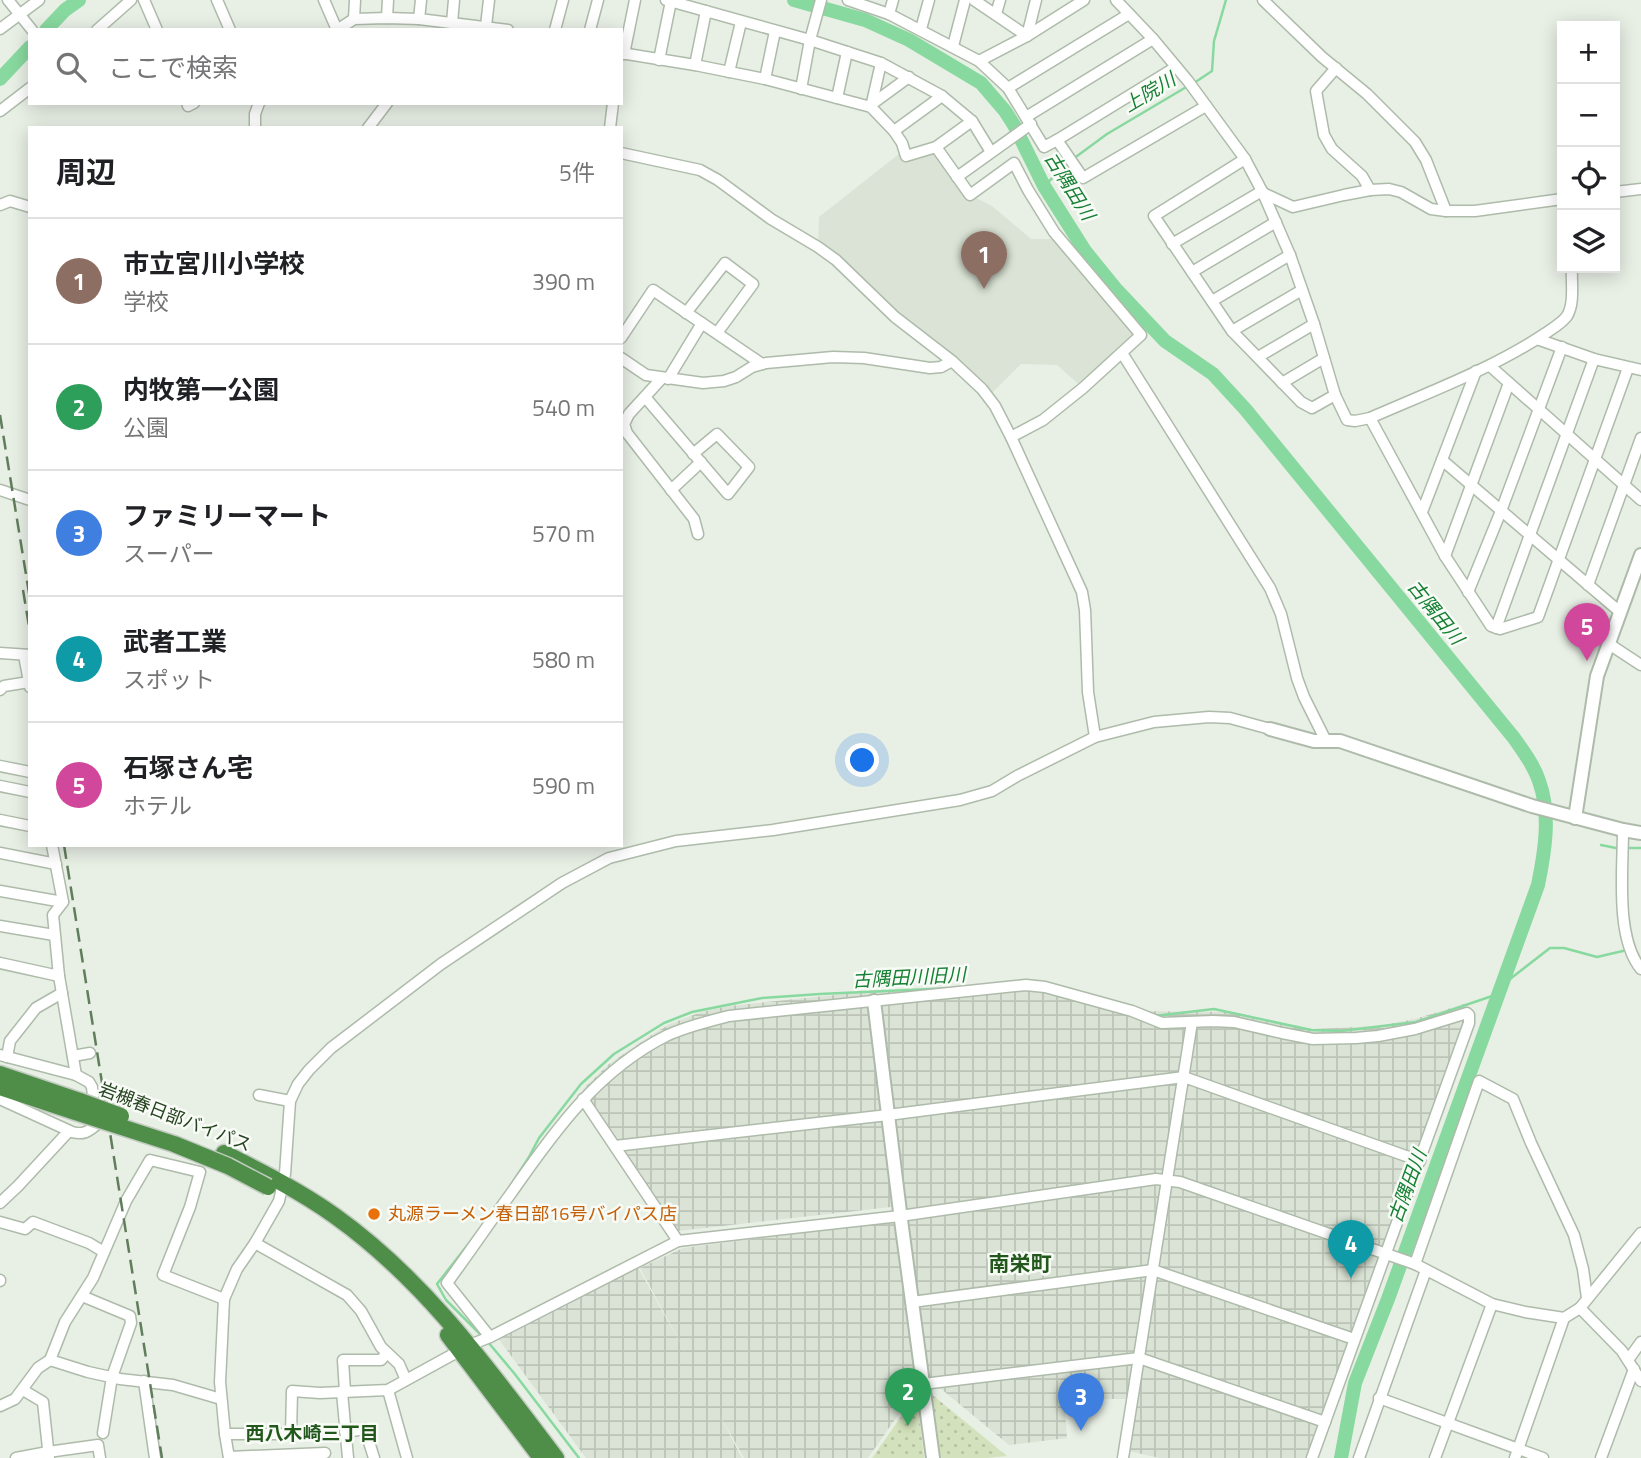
<!DOCTYPE html>
<html lang="ja">
<meta charset="utf-8">
<style>
body{margin:0;font-family:"Titillium Web","Noto Sans JP",sans-serif;background:#f2f2f2;color:#202124}
.controls{position:absolute;right:21px;top:21px;display:grid;overflow:hidden;border-radius:0px;box-shadow:0 4px 18px #0003}
.controls button{width:63px;height:63px;display:grid;place-items:center;padding:0;border:0;border-bottom:2px solid #e0e0e0;background:#fff;color:#202124;font:35px sans-serif}
.you{position:absolute;left:863px;top:761px;width:24px;height:24px;margin:-18px;border:5px solid #fff;border-radius:50%;background:#1a73e8;box-shadow:0 0 0 10px #1a73e833}
.badge{display:grid;place-items:center;width:46px;height:46px;border-radius:50%;background:#ea580c;color:#fff;font-size:23px;font-weight:700}
.pin{position:absolute;translate:-50% -58px;filter:drop-shadow(0 2px 4px #0008)}
.pin::after{content:'';position:absolute;top:37px;width:24px;height:21px;background:inherit;clip-path:polygon(0 0,100% 0,50% 100%)}
.list{margin:0;padding:0;list-style:none}
h2{display:flex;justify-content:space-between;align-items:center;height:91px;margin:0;padding:0 28px;font-size:30px}
h2 small{font-size:23px;font-weight:400;color:#757577}
.list li{display:grid;grid-template-columns:46px 1fr auto;gap:21px;align-items:center;box-sizing:border-box;height:126px;padding:0 28px;border-top:2px solid #e0e0e0}
.list b{display:block;font-size:26px;white-space:nowrap}
.list p{margin:0;font-size:23px;white-space:nowrap;color:#757577}
.list em{font-size:23px;font-style:normal;color:#757577}
.icon{flex:none;width:38px;height:38px;fill:none;stroke:currentColor;stroke-width:2;stroke-linecap:round;stroke-linejoin:round}
.map{position:relative;flex:none;width:1641px;height:1458px;overflow:hidden}
.search{position:absolute;background:#fff;box-shadow:0 4px 18px #0003;left:28px;top:28px;width:595px;height:77px;display:flex;align-items:center;gap:18px;box-sizing:border-box;padding:0 24px;border-radius:0px;color:#757577;font-size:26px}
.panel{position:absolute;background:#fff;box-shadow:0 4px 18px #0003;left:28px;top:126px;width:595px;height:721px;border-radius:0px}
.map>svg:first-child{display:block}
.built{fill:#dae3d5}
.industrial{fill:url(#industrial-grid)}
.park{fill:url(#park-dots)}
.lines{fill:none;stroke-linecap:round;stroke-linejoin:round}
.stream{stroke:#88d99f;stroke-width:2.5}
.river{stroke:#88d99f;stroke-width:14}
.minor-casing{stroke:#aebbaa;stroke-width:13}
.tertiary-casing{stroke:#aebbaa;stroke-width:16}
.trunk-casing{stroke:#c2cac1;stroke-width:19}
.minor{stroke:#fff;stroke-width:10}
.tertiary{stroke:#fff;stroke-width:12}
.trunk{stroke:#4f8e48;stroke-width:16}
.rail{stroke:#617e5c;stroke-width:2.5;stroke-dasharray:14 7;stroke-linecap:butt}
.trunk-bridge-casing{stroke:#c2cac1;stroke-width:19;stroke-linecap:butt}
.trunk-bridge{stroke:#4f8e48;stroke-width:16}
.food-dot{fill:#e8710a;stroke:#f8fbf6;stroke-width:2.5}
.labels{text-anchor:middle;stroke-width:5;stroke-linejoin:round;paint-order:stroke}
.street-label{font-size:18px;fill:#264321;stroke:#f8fbf6}
.food-label{font-size:18px;fill:#c56008;stroke:#f8fbf6;text-anchor:start}
.water-label{font-size:19px;font-style:italic;fill:#158034;stroke:#f8fbf6}
.neighbourhood-label{font-size:19px;font-weight:bold;fill:#22581b;stroke:#f8fbf6}
.quarter-label{font-size:21px;font-weight:bold;fill:#22581b;stroke:#f8fbf6}
</style>
<div class="map">
<svg width="1641" height="1458" viewBox="0 0 1641 1458">
<defs>
<pattern id="industrial-grid" width="8" height="8" patternUnits="userSpaceOnUse" patternTransform="scale(1.75)"><rect width="8" height="8" fill="#dae3d5"/><path d="M0 4h8M4 0v8" fill="none" stroke="#bbc4b7"/></pattern>
<pattern id="park-dots" width="8" height="8" patternUnits="userSpaceOnUse" patternTransform="scale(1.75)"><rect width="8" height="8" fill="#d3e2bc"/><path d="M2 2h.1M6 6h.1" fill="none" stroke="#b5c3a1" stroke-width="1.8" stroke-linecap="round"/></pattern>
</defs>
<rect width="100%" height="100%" fill="#e8efe5"/>
<polygon class="built" points="936,147 970,195 992,206 1031,239 1060,239 1141,335 1083,388 1057,365 1021,364 988,397 818,247 819,217 904,150 906,155"/>
<g class="industrial">
<polygon points="1026,985 1132,1011 1233,1012 1282,1023 1313,1029 1378,1026 1415,1019 1467,1003 1468,1013 1308,1458 1159,1458 1129,1451 1136,1399 1064,1399 1067,1438 1009,1445 923,1374 900,1206 678,1231 583,1089 609,1064 653,1034 670,1024 701,1012 729,1006 874,991"/>
<polygon points="901,1220 921,1382 868,1458 744,1458 719,1414 742,1458 586,1458 495,1334 635,1262 688,1357 640,1268 683,1248"/>
</g>
<g class="park">
<polygon points="930,1393 1007,1456 987,1458 942,1458 939,1455"/>
<polygon points="917,1394 924,1458 872,1458"/>
</g>
<g class="lines">
<g class="stream">
<polyline points="1194,83 1212,71 1214,41 1226,0"/>
<polyline points="1073,159 1107,134 1188,86"/>
<polyline points="1044,186 1068,163"/>
<polyline points="1601,845 1616,848"/>
<polyline points="1629,848 1641,848"/>
<polyline points="1154,1016 1214,1009 1311,1030 1341,1031 1416,1022 1498,994 1510,979 1550,948 1564,948 1597,957 1627,950"/>
<polyline points="511,1185 529,1157 539,1138 581,1084 614,1054 664,1023 692,1012 762,998 820,994 952,988"/>
<polyline points="477,1233 437,1284 446,1300 484,1338"/>
<polyline points="488,1342 514,1373 579,1458"/>
</g>
<g class="river">
<path d="M794 0 865 20 909 40 981 83 1005 111 1014 125 1044 186 1085 251 1115 288 1165 341 1213 374 1246 410 1514 738C1523 751 1534 765 1539 781 1551 814 1545 851 1538 885L1388 1299 1355 1383 1341 1458"/>
<polyline points="46,30 65,10 79,0"/>
<polyline points="0,79 30,47"/>
</g>
<defs>
<g id="minor">
<polyline points="8,0 32,30"/>
<polyline points="144,0 157,30"/>
<polyline points="217,0 230,30"/>
<polyline points="324,0 337,30 354,19 387,18 419,19 508,30"/>
<polyline points="666,0 810,40 881,63 942,96 972,121"/>
<polyline points="848,0 889,14 979,61 1008,88 1044,147 1057,140 1083,178 1206,106"/>
<polyline points="974,0 1027,36 1036,0"/>
<path d="M1116 0 1153 39 1188 81 1245 159 1263 193 1290 255 1314 324 1335 395 1347 420 1355 421 1370 418C1429 392 1492 369 1546 333 1553 328 1562 323 1567 316 1575 303 1571 282 1572 268"/>
<polyline points="1263,0 1322,57 1367,94 1415,142 1426,160 1446,211"/>
<polyline points="889,14 893,0"/>
<polyline points="996,14 1000,0"/>
<polyline points="387,18 388,0"/>
<polyline points="354,19 355,0"/>
<polyline points="419,19 421,0"/>
<polyline points="452,23 454,0"/>
<polyline points="486,26 489,0"/>
<polyline points="0,29 39,0"/>
<polyline points="921,29 929,0"/>
<polyline points="97,30 131,0"/>
<polyline points="555,30 563,0"/>
<polyline points="590,30 598,0"/>
<polyline points="953,46 965,0"/>
<polyline points="621,53 695,65 765,79 871,107 894,131 902,143 906,156 936,147 970,195 1014,163 1028,190 1054,232 1141,335 1083,388 1043,420 1011,437"/>
<polyline points="624,54 635,0"/>
<polyline points="659,60 671,1"/>
<polyline points="979,61 1027,36 1084,0"/>
<polyline points="695,65 706,11"/>
<polyline points="1336,68 1316,91 1324,135 1332,149 1362,176 1370,190"/>
<polyline points="729,72 741,22"/>
<polyline points="765,79 775,31"/>
<polyline points="1008,88 1129,14"/>
<polyline points="801,89 810,40 821,0"/>
<polyline points="837,98 847,52"/>
<polyline points="187,103 188,106 194,103"/>
<polyline points="872,104 909,77"/>
<polyline points="871,107 881,63"/>
<polyline points="0,111 30,88"/>
<polyline points="1026,117 1153,39"/>
<polyline points="255,128 255,114 259,103"/>
<polyline points="368,128 387,103"/>
<polyline points="610,128 613,103"/>
<polyline points="894,131 942,96"/>
<polyline points="1057,140 1176,67"/>
<polyline points="936,147 972,121 991,152"/>
<polyline points="621,153 700,170 718,180 771,219 818,247 836,260 895,317 952,361 982,389 995,406 1011,437 1082,592 1085,610 1088,692 1095,737"/>
<polyline points="1245,159 1154,216 1232,331 1301,402 1312,408 1335,395"/>
<polyline points="957,177 1031,124"/>
<polyline points="1615,192 1641,189"/>
<polyline points="1263,193 1293,207 1344,195 1370,190 1389,189 1401,192 1431,209 1446,211 1475,211 1562,199"/>
<polyline points="0,205 10,201 30,207"/>
<polyline points="1172,244 1262,191"/>
<polyline points="1192,272 1276,222"/>
<polyline points="1212,301 1290,255"/>
<polyline points="686,313 725,263 753,284 717,333"/>
<polyline points="1232,331 1302,290"/>
<polyline points="621,338 653,290 762,364"/>
<polyline points="1537,339 1594,359 1641,370"/>
<polyline points="1122,353 1270,588 1281,614 1297,678 1304,697 1326,741"/>
<polyline points="1258,357 1314,324"/>
<polyline points="621,358 646,375 703,383 724,381 736,377 752,367 766,363 833,357 864,358 930,368 941,367 952,361"/>
<polyline points="1490,366 1641,500"/>
<polyline points="662,378 629,414 624,424 627,433 694,519 698,534"/>
<polyline points="668,379 702,323"/>
<polyline points="1282,383 1324,358"/>
<polyline points="645,397 728,494 749,467 717,434 693,454"/>
<polyline points="1370,418 1445,556 1491,626 1500,629 1538,617 1628,368"/>
<polyline points="1442,460 1620,612"/>
<polyline points="0,490 30,500"/>
<polyline points="671,490 701,462"/>
<polyline points="1422,512 1476,371"/>
<polyline points="1445,556 1509,383"/>
<polyline points="1588,585 1641,438"/>
<polyline points="1468,592 1501,511 1562,347"/>
<polyline points="1496,628 1594,359"/>
<polyline points="1609,644 1641,665"/>
<polyline points="0,653 30,655"/>
<polyline points="24,655 30,687"/>
<polyline points="0,690 4,686 29,682"/>
<polyline points="0,766 30,772"/>
<polyline points="0,786 30,792"/>
<polyline points="0,820 30,826"/>
<path d="M1623 830C1623 869 1615 938 1641 969"/>
<polyline points="0,853 56,864"/>
<polyline points="0,891 63,902"/>
<polyline points="0,926 54,935"/>
<polyline points="0,963 59,976 53,915 63,902 52,845"/>
<polyline points="0,1055 76,1075 59,976"/>
<polyline points="73,1056 90,1053"/>
<polyline points="7,1057 10,1041 36,1008 62,993"/>
<polyline points="259,1095 290,1101"/>
<path d="M0 1099 72 1132C83 1135 88 1132 96 1125L92 1087 89 1082 76 1075"/>
<polyline points="583,1099 678,1241"/>
<polyline points="615,1146 888,1115 1184,1077 1420,1161"/>
<polyline points="0,1203 18,1186 69,1131"/>
<polyline points="0,1222 25,1229 33,1222 89,1243 104,1252"/>
<polyline points="255,1243 347,1295 361,1311 381,1347 399,1364 406,1380"/>
<polyline points="1415,1264 1479,1081 1513,1099 1531,1143 1574,1235 1583,1269 1587,1298"/>
<polyline points="0,1280 0,1281"/>
<polyline points="82,1296 130,1316 131,1323 112,1377 103,1433"/>
<polyline points="912,1302 1153,1270 1354,1339"/>
<polyline points="1580,1308 1622,1351 1641,1381"/>
<path d="M490 1337 447 1283C469 1253 490 1222 512 1192 555 1130 599 1069 668 1035 688 1026 709 1021 729 1016L1026 985 1045 987 1132 1011 1162 1023 1213 1021 1234 1022 1282 1033 1313 1039 1356 1038 1378 1036 1415 1029 1467 1013 1469 1015V1023L1312 1458"/>
<polyline points="50,1360 65,1322 93,1278 126,1201 150,1160 200,1172 190,1207 163,1275 224,1299"/>
<polyline points="1628,1360 1641,1342"/>
<polyline points="144,1381 155,1458"/>
<polyline points="923,1384 1139,1358 1325,1422"/>
<polyline points="23,1390 43,1402 49,1458"/>
<polyline points="388,1390 407,1458"/>
<polyline points="342,1392 348,1458"/>
<polyline points="345,1392 343,1360 381,1360 387,1353"/>
<polyline points="1379,1398 1543,1458"/>
<polyline points="0,1406 15,1399 38,1368 50,1360 88,1372 120,1379 173,1385 221,1399"/>
<polyline points="345,1432 365,1429 374,1458"/>
<polyline points="225,1434 291,1434 292,1391 320,1393 388,1390 470,1345 490,1337 678,1241 900,1216 1156,1179 1180,1182 1415,1264 1492,1304 1525,1312 1564,1318"/>
<polyline points="229,1457 325,1453"/>
<polyline points="16,1458 48,1452 98,1445 100,1458"/>
<polyline points="229,1458 225,1434 220,1382 224,1299 237,1269 255,1243 279,1201 285,1174 290,1101 298,1084 309,1070 331,1048 441,964 562,883 609,858 676,841 773,830 960,800 992,791 1017,776 1095,737 1154,722 1209,717 1230,718 1270,729"/>
<polyline points="1123,1458 1192,1022"/>
<polyline points="1359,1458 1426,1270"/>
<polyline points="1435,1458 1492,1304"/>
<polyline points="1515,1458 1564,1318 1580,1308 1641,1233"/>
<polyline points="1601,1458 1634,1369"/>
</g>
<g id="tertiary">
<polyline points="1270,729 1314,741 1340,741 1532,806 1623,830 1641,833"/>
<polyline points="1575,818 1597,676 1641,555"/>
<polyline points="874,1001 901,1220 933,1458"/>
</g>
<g id="trunk">
<polyline points="0,1074 80,1101"/>
<polyline points="0,1087 75,1112"/>
<path d="M224 1153C262 1172 300 1191 335 1216 426 1281 489 1370 556 1458"/>
<polyline points="448,1335 541,1458"/>
</g>
</defs>
<use href="#minor" class="minor-casing"/>
<use href="#tertiary" class="tertiary-casing"/>
<use href="#trunk" class="trunk-casing"/>
<use href="#minor" class="minor"/>
<use href="#tertiary" class="tertiary"/>
<use href="#trunk" class="trunk"/>
<g class="rail">
<polyline points="0,415 30,599"/>
<polyline points="23,590 30,632"/>
<polyline points="64,845 162,1458"/>
</g>
<defs>
<g id="trunk-bridge">
<polyline points="80,1101 121,1116"/>
<polyline points="75,1112 174,1144 228,1166 268,1187"/>
</g>
</defs>
<use href="#trunk-bridge" class="trunk-bridge-casing"/>
<use href="#trunk-bridge" class="trunk-bridge"/>
</g>
<circle class="food-dot" cx="374" cy="1214" r="7"/>
<g class="labels">
<g class="street-label">
<text transform="translate(175 1117) rotate(21)" y="6">岩槻春日部バイパス</text>
</g>
<g class="food-label">
<text x="388" y="1220">丸源ラーメン春日部16号バイパス店</text>
</g>
<g class="water-label">
<text transform="translate(1149 92) rotate(-31)" y="7">上院川</text>
<text transform="translate(1070 186) rotate(58)" y="7">古隅田川</text>
<text transform="translate(1436 612) rotate(51)" y="7">古隅田川</text>
<text transform="translate(909 977) rotate(-3)" y="7">古隅田川旧川</text>
<text transform="translate(1407 1186) rotate(-70)" y="7">古隅田川</text>
</g>
<g class="neighbourhood-label">
<text x="312" y="1440">西八木崎三丁目</text>
</g>
<g class="quarter-label">
<text x="1020" y="1271">南栄町</text>
</g>
</g>
</svg>
<div class="controls">
<button>+</button>
<button>−</button>
<button><svg class="icon" aria-label="locate" viewBox="0 0 24 24"><circle cx="12" cy="12" r="6"/><path d="M12 2v4M12 18v4M2 12h4M18 12h4"/></svg></button>
<button><svg class="icon" aria-label="layers" viewBox="0 0 24 24"><path d="M12 4l9 5-9 5-9-5zM3 14l9 5 9-5"/></svg></button>
</div>
<div class="you"></div>
<div class="pin badge" style="left:984px;top:289px;background:#8d6e63">1</div>
<div class="pin badge" style="left:908px;top:1426px;background:#2e9e5b">2</div>
<div class="pin badge" style="left:1081px;top:1431px;background:#3f7fe0">3</div>
<div class="pin badge" style="left:1351px;top:1278px;background:#0f9aa8">4</div>
<div class="pin badge" style="left:1587px;top:661px;background:#d1479c">5</div>
<div class="search"><svg class="icon" aria-label="search" viewBox="0 0 24 24"><circle cx="10" cy="10" r="6"/><path d="M15 15l6 6"/></svg>ここで検索</div>
<section class="panel">
<h2>周辺<small>5件</small></h2>
<ul class="list">
<li><span class="badge" style="background:#8d6e63">1</span><div><b>市立宮川小学校</b><p>学校</p></div><em>390 m</em></li>
<li><span class="badge" style="background:#2e9e5b">2</span><div><b>内牧第一公園</b><p>公園</p></div><em>540 m</em></li>
<li><span class="badge" style="background:#3f7fe0">3</span><div><b>ファミリーマート</b><p>スーパー</p></div><em>570 m</em></li>
<li><span class="badge" style="background:#0f9aa8">4</span><div><b>武者工業</b><p>スポット</p></div><em>580 m</em></li>
<li><span class="badge" style="background:#d1479c">5</span><div><b>石塚さん宅</b><p>ホテル</p></div><em>590 m</em></li>
</ul>
</section>
</div>
